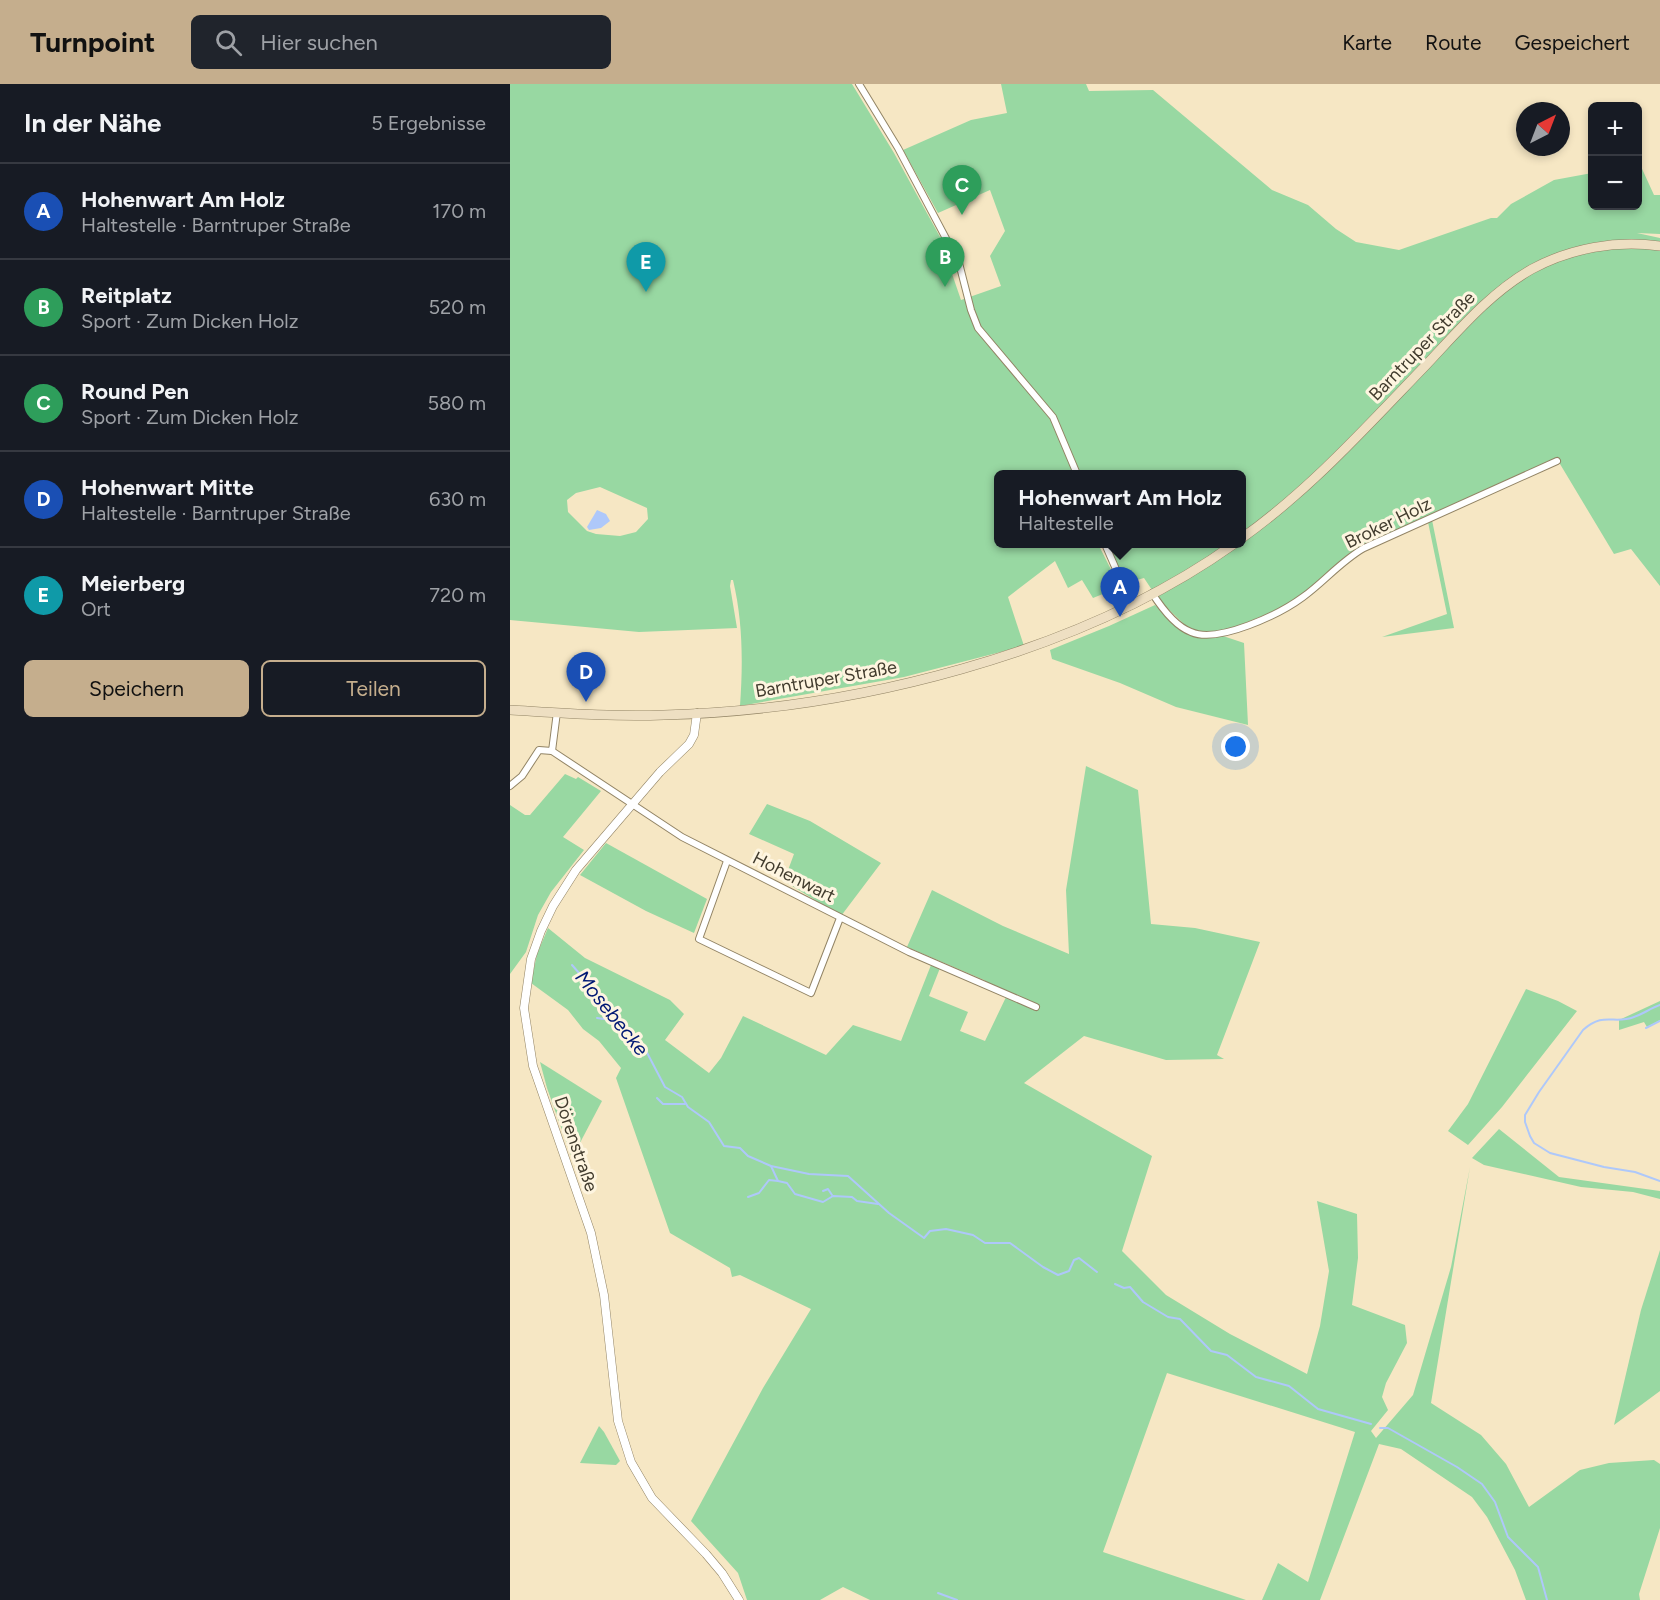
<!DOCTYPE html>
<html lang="de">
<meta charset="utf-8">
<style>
body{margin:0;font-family:Figtree,sans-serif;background:#20242c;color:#f1f3f6}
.controls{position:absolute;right:18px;top:18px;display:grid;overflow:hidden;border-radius:9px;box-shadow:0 3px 9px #0003}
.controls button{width:54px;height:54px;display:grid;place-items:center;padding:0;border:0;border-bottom:2px solid #363941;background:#171b24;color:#f1f3f6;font:30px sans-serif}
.compass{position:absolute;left:1006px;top:18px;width:54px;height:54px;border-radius:50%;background:#171b24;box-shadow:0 3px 9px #0003;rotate:42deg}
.you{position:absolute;left:726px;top:663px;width:21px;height:21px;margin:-15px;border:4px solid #fff;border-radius:50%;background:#1a73e8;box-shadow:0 0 0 9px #1a73e833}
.badge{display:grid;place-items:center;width:39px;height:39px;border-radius:50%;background:#c5ae8d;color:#fff;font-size:20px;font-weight:700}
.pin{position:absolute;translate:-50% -50px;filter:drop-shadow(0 2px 3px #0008)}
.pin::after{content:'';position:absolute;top:32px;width:21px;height:18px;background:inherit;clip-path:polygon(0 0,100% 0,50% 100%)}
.popup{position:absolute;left:484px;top:386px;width:252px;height:78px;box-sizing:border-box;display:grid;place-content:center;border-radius:9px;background:#171b24;filter:drop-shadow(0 2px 4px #0005);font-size:20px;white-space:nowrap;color:#9ea1a6}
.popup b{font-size:22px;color:#f1f3f6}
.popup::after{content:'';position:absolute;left:50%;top:100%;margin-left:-12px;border:12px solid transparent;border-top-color:#171b24}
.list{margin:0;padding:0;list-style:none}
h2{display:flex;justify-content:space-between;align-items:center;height:78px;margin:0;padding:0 24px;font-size:26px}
h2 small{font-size:20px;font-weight:400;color:#9ea1a6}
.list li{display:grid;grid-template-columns:39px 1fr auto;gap:18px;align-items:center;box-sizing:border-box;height:96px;padding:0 24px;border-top:2px solid #363941}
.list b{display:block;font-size:22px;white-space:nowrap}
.list p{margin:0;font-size:20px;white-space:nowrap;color:#9ea1a6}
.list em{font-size:20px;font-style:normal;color:#9ea1a6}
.actions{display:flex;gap:12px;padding:18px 24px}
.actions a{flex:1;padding:14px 0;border:2px solid #c5ae8d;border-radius:9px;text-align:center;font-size:21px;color:#c5ae8d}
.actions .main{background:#c5ae8d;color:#111}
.icon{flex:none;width:33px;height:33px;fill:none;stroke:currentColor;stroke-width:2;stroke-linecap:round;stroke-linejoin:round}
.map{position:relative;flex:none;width:1150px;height:1516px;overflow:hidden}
header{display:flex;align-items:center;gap:36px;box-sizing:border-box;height:84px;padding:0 30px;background:#c5ae8d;color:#111}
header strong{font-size:28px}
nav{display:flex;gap:33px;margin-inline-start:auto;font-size:21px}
.search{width:420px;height:54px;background:#20242c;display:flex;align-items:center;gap:15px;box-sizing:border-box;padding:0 21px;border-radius:9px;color:#9ea1a6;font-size:22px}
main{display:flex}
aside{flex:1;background:#171b24}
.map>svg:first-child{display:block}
.green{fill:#98d8a2;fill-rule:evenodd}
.water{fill:#aec8fa}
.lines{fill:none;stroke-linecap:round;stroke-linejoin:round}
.stream{stroke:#aec8fa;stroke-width:2}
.minor-casing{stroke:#928465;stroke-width:8}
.tertiary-casing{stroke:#928465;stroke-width:9}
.secondary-casing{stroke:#928465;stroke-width:10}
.minor{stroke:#fff;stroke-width:6}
.tertiary{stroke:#fff;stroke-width:8}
.secondary{stroke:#eedfc2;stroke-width:9}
.labels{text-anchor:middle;stroke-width:6;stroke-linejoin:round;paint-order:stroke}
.street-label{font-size:18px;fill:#423c2e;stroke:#fef5e0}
.water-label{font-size:20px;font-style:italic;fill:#001874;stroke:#fef5e0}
</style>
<header>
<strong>Turnpoint</strong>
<div class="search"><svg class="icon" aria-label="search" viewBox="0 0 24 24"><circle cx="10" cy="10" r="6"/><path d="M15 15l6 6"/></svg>Hier suchen</div>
<nav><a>Karte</a><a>Route</a><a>Gespeichert</a></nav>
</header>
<main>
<aside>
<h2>In der Nähe<small>5 Ergebnisse</small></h2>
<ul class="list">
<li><span class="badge" style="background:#1a4fb4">A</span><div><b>Hohenwart Am Holz</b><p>Haltestelle · Barntruper Straße</p></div><em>170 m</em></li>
<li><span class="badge" style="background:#2e9e5b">B</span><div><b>Reitplatz</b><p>Sport · Zum Dicken Holz</p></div><em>520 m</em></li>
<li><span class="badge" style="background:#2e9e5b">C</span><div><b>Round Pen</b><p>Sport · Zum Dicken Holz</p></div><em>580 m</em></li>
<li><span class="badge" style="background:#1a4fb4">D</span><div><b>Hohenwart Mitte</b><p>Haltestelle · Barntruper Straße</p></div><em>630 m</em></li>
<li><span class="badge" style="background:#0f9aa8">E</span><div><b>Meierberg</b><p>Ort</p></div><em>720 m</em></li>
</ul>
<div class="actions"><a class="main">Speichern</a><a>Teilen</a></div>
</aside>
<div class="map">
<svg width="1150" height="1516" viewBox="0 0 1150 1516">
<rect width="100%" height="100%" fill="#f6e7c4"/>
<g class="green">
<path d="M0 0H342L384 69 446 182 440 184 451 216 491 202 480 172 495 147 480 106 428 129 393 66 461 36 497 29 491 0H576L579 7 643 6 762 106 798 121 826 145 846 158 889 166 981 134H987L1001 120 1044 96 1082 89V122H1128V76L1144 111H1150V150L1127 149 1150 154V502L1121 465 1104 470 1047 375 853 463 784 519 730 541 707 548 694 549 679 545 648 515 634 494 612 500 594 460H732V390H488V460H588L610 503 583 514 572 496 558 504 545 477 498 513 514 562 394 593 230 622C233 579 233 538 223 496H221L220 502 227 544 129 548 0 536ZM90 403 137 424 138 435 126 448 110 452 86 450 77 447 58 428 57 416 66 409Z"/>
<polygon points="922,436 944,544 872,553 937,530 918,438"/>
<polygon points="645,521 672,545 710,551 734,559 738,641 666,623 610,599 542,575 540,566 599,542"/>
<polygon points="576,682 628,706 641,840 685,844 750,858 707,971 714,975 656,976 574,952 514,999 642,1072 612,1167 656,1211 720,1250 797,1290 810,1242 819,1187 807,1117 847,1130 848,1174 842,1221 895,1241 897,1259 876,1299 872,1313 878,1326 861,1347 866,1354 903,1311 941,1183 960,1083 921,1319 971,1351 996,1380 1019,1423 1070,1386 1099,1379 1144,1376 1150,1380 1150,1444 1129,1510 1130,1516 1016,1516 1005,1486 977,1433 962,1413 891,1365 869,1360 810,1516 752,1516 768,1479 798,1498 845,1348 657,1289 593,1468 736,1516 360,1516 333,1503 310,1516 237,1516 228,1489 181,1437 253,1304 301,1225 230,1191 222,1193 220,1184 160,1149 106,994 111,984 89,957 73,945 58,926 21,899 27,870 38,844 75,874 160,916 174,930 155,956 199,989 211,974 233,932 316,971 343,941 391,957 421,881 430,884 419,912 458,928 450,947 475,957 497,911 474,896 397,863 422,806 493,842 559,870 556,806"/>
<polygon points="55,690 66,695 68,693 91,707 53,753 74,766 41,808 28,831 16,868 0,890 0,721 15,731 20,731"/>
<polygon points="257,720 300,737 371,779 331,832 274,797 284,770 239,750"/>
<polygon points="96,759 197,815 184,849 136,827 70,791"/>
<polygon points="1016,905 1048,917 1067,927 992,1023 958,1061 938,1047 958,1020"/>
<polygon points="1150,917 1150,936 1137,943 1134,938 1109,946 1109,936"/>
<polygon points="30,978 92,1017 62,1074 37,1004"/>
<polygon points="989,1045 1049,1093 1150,1107 1150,1115 1123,1108 1071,1103 974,1081 962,1074"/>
<polygon points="1150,1166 1150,1307 1104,1341 1131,1226"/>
<polygon points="89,1342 94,1348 110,1377 106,1381 70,1379"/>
</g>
<polygon class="water" points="87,426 96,430 100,437 91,444 79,446 77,443"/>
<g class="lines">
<g class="stream">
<polyline points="62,881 134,963 155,1003 172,1013 178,1023 199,1038 214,1062 230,1064 238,1072 261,1082 299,1090 338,1092 379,1129 414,1154 420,1147 436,1145 463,1151 475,1159 500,1159 533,1183 548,1191 559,1187 564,1176 569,1174 587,1188"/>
<path d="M1150 921C1141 924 1133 930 1124 933 1103 941 1095 927 1073 946L1029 1008 1015 1031V1038L1020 1052 1024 1059 1040 1069 1094 1083 1125 1088 1150 1097"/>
<polyline points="87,934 101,936 116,942"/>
<polyline points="1136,944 1150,937"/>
<polyline points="147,1014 153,1020 175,1020"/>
<polyline points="261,1082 268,1097 277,1099 285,1110 313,1118 323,1112 342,1113 347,1117 368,1120"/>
<polyline points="313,1107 318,1105 322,1111"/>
<polyline points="238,1113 249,1109 259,1096 268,1097"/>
<polyline points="605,1200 614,1204 620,1203 633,1218 658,1233 670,1235 701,1267 717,1271 746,1293 779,1302 808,1325 861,1340"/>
<polyline points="870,1344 878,1344 947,1383 972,1400 985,1418 998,1453 1028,1483 1037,1516"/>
<polyline points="428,1509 447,1516"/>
</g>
<defs>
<g id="minor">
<polyline points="349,0 388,64 449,179 461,226 468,244 543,333 567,390"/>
<polyline points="595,460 612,499 623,519"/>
<path d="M642 509C651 523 665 542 681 548 708 560 770 530 793 513 814 498 831 477 854 464L1047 377"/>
<polyline points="42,667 172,753 399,868 526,923"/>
<polyline points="0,702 12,692 29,666 42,667 47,628"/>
<polyline points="217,777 189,855 301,909 330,834"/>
</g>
<polyline id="tertiary" points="187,629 184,651 179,660 150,688 66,786 43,822 31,847 21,875 14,924 23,982 81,1149 94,1211 108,1337 121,1378 142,1414 196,1470 212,1489 229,1516"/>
<g id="secondary">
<path d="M732 454C801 405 858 341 917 280 949 246 981 208 1022 185 1061 164 1106 156 1150 162"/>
<path d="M0 626C51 629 103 633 154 631 343 626 570 570 724 460"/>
</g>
</defs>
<use href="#minor" class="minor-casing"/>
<use href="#tertiary" class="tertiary-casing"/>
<use href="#secondary" class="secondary-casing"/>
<use href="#minor" class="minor"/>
<use href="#tertiary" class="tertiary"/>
<use href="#secondary" class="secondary"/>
</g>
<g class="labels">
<g class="street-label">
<text transform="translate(912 262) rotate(-46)" y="6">Barntruper Straße</text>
<text transform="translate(878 439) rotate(-26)" y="6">Broker Holz</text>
<text transform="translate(316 595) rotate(-10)" y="6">Barntruper Straße</text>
<text transform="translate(284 793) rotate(27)" y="6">Hohenwart</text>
<text transform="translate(66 1060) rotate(71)" y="6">Dörenstraße</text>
</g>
<g class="water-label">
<text transform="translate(102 929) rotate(51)" y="7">Mosebecke</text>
</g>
</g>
</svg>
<div class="controls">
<button>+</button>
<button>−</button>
</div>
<svg class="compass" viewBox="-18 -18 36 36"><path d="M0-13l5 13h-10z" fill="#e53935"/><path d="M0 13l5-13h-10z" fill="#9ea1a6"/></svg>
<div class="you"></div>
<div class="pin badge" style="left:610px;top:533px;background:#1a4fb4">A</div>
<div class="popup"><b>Hohenwart Am Holz</b>Haltestelle</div>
<div class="pin badge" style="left:435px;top:203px;background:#2e9e5b">B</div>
<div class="pin badge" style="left:452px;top:131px;background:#2e9e5b">C</div>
<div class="pin badge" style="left:76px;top:618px;background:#1a4fb4">D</div>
<div class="pin badge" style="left:136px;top:208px;background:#0f9aa8">E</div>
</div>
</main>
